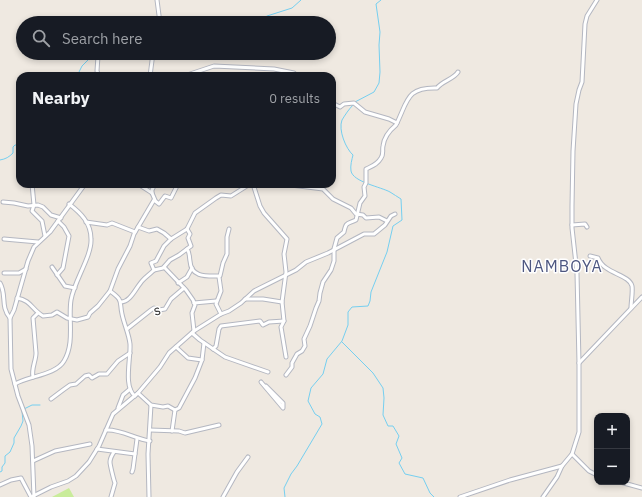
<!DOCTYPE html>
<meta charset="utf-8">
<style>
body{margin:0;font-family:"IBM Plex Sans",sans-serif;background:#20242c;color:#f1f3f6}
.controls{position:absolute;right:12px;bottom:12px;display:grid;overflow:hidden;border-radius:8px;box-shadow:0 2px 6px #0003}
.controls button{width:36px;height:36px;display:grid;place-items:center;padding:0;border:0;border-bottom:1px solid #363941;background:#171b24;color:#f1f3f6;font:20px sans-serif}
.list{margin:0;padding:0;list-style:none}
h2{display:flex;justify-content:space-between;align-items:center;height:52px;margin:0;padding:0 16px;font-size:17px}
h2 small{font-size:13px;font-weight:400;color:#9ea1a6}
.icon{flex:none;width:22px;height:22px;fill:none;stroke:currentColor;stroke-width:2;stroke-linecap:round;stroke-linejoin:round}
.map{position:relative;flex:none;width:642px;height:497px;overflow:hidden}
.search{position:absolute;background:#171b24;box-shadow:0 2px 6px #0003;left:16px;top:16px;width:320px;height:44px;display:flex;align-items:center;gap:10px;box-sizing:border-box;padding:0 14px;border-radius:22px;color:#9ea1a6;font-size:15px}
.panel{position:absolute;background:#171b24;box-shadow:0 2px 6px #0003;left:16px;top:72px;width:320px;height:116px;border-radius:12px}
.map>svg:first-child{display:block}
.pitch{fill:#c9ec9a}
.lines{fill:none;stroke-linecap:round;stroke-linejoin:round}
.stream{stroke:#75cff0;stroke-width:1}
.minor-casing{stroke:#b4b7c1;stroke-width:5}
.minor{stroke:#fff;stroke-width:3}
.labels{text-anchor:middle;stroke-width:3;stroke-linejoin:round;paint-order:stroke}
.street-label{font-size:14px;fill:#2e2e2e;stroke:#fff}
.quarter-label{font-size:16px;letter-spacing:1px;fill:#4d5680;stroke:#fff}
</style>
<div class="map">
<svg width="642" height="497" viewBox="0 0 642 497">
<rect width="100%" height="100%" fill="#efe9e1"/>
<polygon class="pitch" points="69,488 74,497 52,497"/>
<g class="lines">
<g class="stream">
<polyline points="139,23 144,23"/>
<polyline points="257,23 267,16 292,8 301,0"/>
<polyline points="98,53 101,53"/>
<polyline points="77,76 82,66 95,53"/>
<polyline points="355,102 374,92 379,83 380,72 379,45 380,32 376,4 381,0"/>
<path d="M0 160C6 159 9 157 13 153V147L15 145H20"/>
<polyline points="342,342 373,373 383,388 384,398 383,415 388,426 393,426 399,436 396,444 402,458 399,463 405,474 423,478 430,493 434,497"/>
<polyline points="24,409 32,405 40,405"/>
<polyline points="0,472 2,471 2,467 5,463 5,456 10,452 14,443 14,438 21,426 23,421 22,411"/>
<path d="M285 497 284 488 291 474 297 466 322 424 320 417 315 414 308 401 311 388 323 374 327 359 342 341 348 325V312L352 307 368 306 370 301 371 292 387 252 393 226 402 220 401 199C397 197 394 194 390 192 381 187 353 182 351 171 350 166 352 159 353 155 346 149 338 130 342 120 345 115 349 109 353 105"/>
</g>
<defs>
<g id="minor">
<polyline points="157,0 160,23"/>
<polyline points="98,56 97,71 99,76"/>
<polyline points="150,76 153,53"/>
<polyline points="184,76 214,66 274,69 294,73 297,76"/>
<polyline points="332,103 340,107 344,104 354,103 365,112 389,119 397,123"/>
<polyline points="32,184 34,205 32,211 42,221 45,236"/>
<polyline points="138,184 152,193 155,200"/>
<polyline points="171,184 177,186"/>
<polyline points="253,184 260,206 264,213 287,239 284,254 286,272 282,302 284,321 281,327 286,357"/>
<polyline points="291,185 323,189 333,199 351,208 356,214 363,215 366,218 379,217 387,221"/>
<polyline points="152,193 152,190 155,184"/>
<polyline points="3,202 14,203 28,206 38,205 43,207 51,215 61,218"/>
<polyline points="86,222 107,225 112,223 135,232"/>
<polyline points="572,225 585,224 587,227"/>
<polyline points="138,227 149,231 157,229 164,233 171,239"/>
<polyline points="4,239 38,242"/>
<path d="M187 249C190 253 189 256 190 261 191 278 207 276 220 276L223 263 227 254V237L229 229"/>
<path d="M590 256 598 258C604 274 629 274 632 286 633 292 631 302 631 308"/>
<polyline points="52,267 65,286 75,288"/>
<polyline points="164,267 186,290 193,300 195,305 192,313 194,331"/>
<polyline points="154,270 163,268 170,260 179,255 191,246 188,238 190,234 187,229"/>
<polyline points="4,273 19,273 26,269"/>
<polyline points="57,275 63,268 69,236 64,227 58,221"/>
<polyline points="219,277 221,291 216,304 221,314"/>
<path d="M0 283C7 295 0 306 10 318"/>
<polyline points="178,283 187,277 192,268"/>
<path d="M110 291C124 301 119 301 122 314 124 324 129 334 130 344 131 358 123 387 135 396"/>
<path d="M17 298C31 300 32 310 43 316L52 315 57 312 67 318 77 320 88 317 90 313 98 306 110 291 118 269 130 246 134 234 154 200 159 204 165 196 171 198 178 184"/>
<polyline points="245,299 263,299 282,302"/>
<path d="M121 302C131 302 136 287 143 280 146 277 150 274 154 270L151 263 156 261 164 246 171 239 187 229 195 213 216 198 221 195 231 196 250 184"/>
<polyline points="194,303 216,301"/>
<polyline points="127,329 151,310 154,308 159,310 165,309 171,299 184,288"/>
<polyline points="192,333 200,340 225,357 268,372"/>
<polyline points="176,347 188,358 202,360"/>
<polyline points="213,349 216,346 219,329 221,326 260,321 263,325 269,322 284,321"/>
<polyline points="579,363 642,297"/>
<path d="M286 375 292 367V363L297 354 302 351 305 346 304 339 310 326 316 308 319 301 320 293 323 282 331 270 334 261V249L337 238 344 232C346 222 347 224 356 220L360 203 365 196 364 187 366 183V169C372 166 377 165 381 158 384 154 382 150 383 146 384 137 390 130 396 125 408 101 406 87 437 88 442 81 454 79 458 72"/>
<path d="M33 377C31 369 36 361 36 353 35 341 34 329 33 318L38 313"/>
<polyline points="261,382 283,408 283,403 266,386"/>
<path d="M15 384C28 376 56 375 64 361 75 343 68 319 71 300 74 281 92 256 91 239 91 223 81 213 69 204"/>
<polyline points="51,399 63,390 70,385 76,384 85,376 89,375 92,378 99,374 107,374 118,361 130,353"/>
<polyline points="118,408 123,395 130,389"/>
<polyline points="175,410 168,406 163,407 151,405 138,393 160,367 169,353 194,331 221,314 229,311 241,303 254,291 296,270 306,262 328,253 364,234 374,234 385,225 391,216 395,214"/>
<path d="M106 430C121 429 135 439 150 441"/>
<polyline points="150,430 179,431 185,433 219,425"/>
<polyline points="172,431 175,410 179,408 195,378 202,360 204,343"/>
<polyline points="97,449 135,454 137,439"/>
<polyline points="572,454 589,471 597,475"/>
<polyline points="33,461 55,451 90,444"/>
<polyline points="132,472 133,469 135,454"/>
<polyline points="620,482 642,488"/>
<polyline points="0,485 11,480 21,478 31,497"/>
<polyline points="33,496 51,487 68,481 76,476 89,462 99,446 113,414 138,393"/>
<polyline points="34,497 32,446 29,425 18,396 11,369 10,318 14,310 28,261 34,247 50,232 85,184"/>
<path d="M111 497 115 483C114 481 110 465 110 462 110 459 112 455 114 452"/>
<polyline points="149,497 148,454 151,405"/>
<polyline points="223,497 237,472 248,457"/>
<polyline points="460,497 510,480 562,466"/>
<polyline points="543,497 557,477 562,466 572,454 579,432 579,363 577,273 572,228 572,206 573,151 576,104 579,90 582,82 585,24 587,16 597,0"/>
</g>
</defs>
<use href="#minor" class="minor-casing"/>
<use href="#minor" class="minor"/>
</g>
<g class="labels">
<g class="street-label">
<text transform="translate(157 310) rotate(-15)" y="5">s</text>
</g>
<g class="quarter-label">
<text x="562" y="272">NAMBOYA</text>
</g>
</g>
</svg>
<div class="controls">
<button>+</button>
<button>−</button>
</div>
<div class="search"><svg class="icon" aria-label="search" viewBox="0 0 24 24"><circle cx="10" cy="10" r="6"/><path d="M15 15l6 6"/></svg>Search here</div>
<section class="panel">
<h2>Nearby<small>0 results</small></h2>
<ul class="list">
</ul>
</section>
</div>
